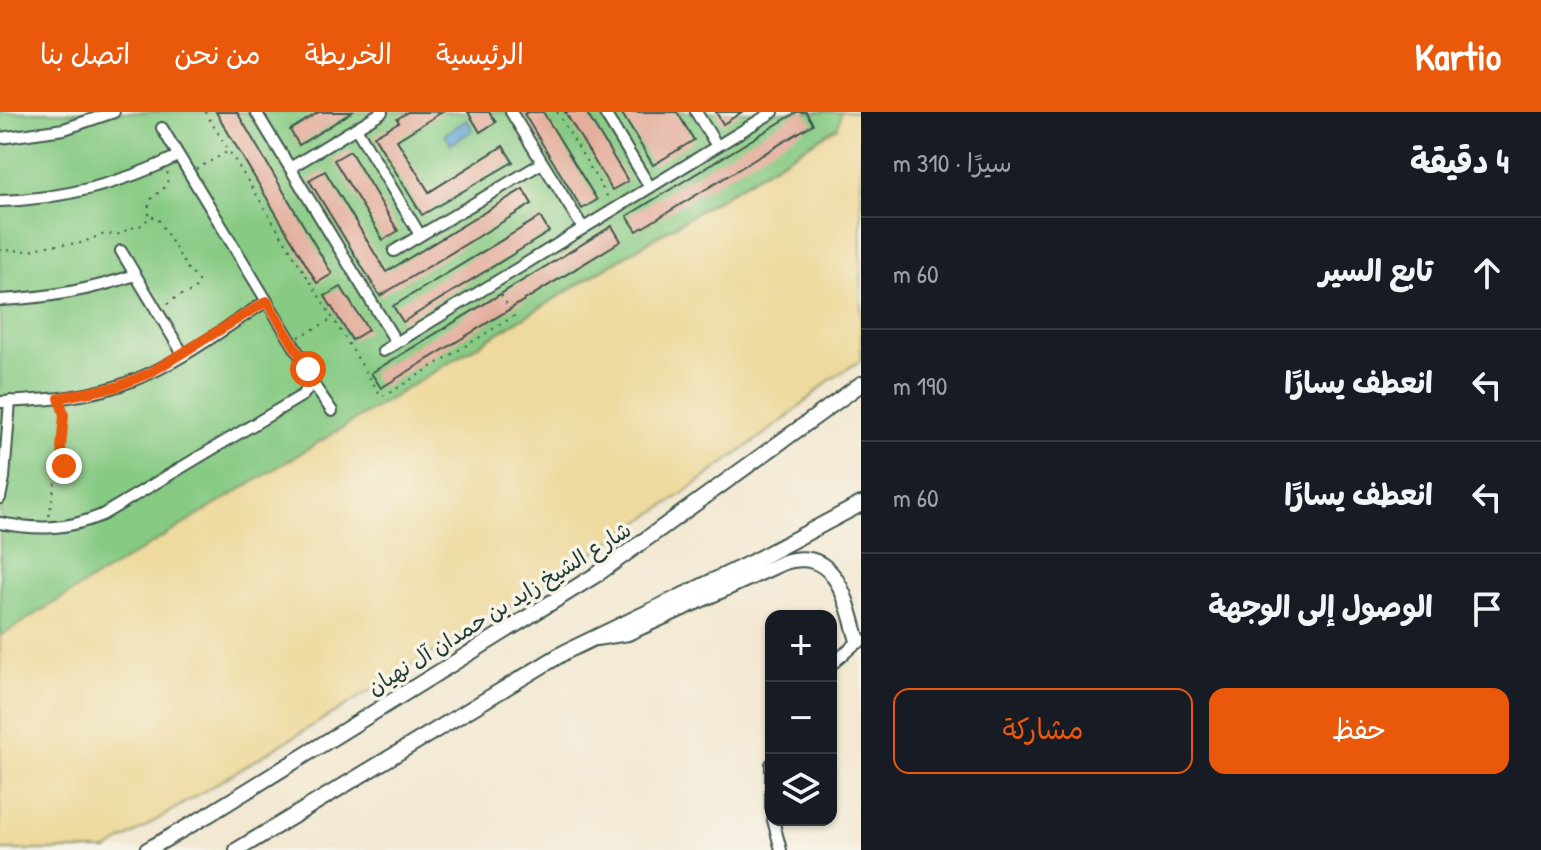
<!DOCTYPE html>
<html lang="ar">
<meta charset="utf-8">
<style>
body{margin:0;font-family:"Patrick Hand","Playpen Sans Arabic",sans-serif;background:#242831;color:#f1f3f6;direction:rtl}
.controls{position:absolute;right:24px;bottom:24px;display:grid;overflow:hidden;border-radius:16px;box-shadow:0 2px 6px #0004}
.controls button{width:72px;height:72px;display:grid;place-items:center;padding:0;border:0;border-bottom:2px solid #363941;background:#171b24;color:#f1f3f6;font:40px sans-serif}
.stop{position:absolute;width:24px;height:24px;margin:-18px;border:6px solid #ea580c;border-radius:50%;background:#fff}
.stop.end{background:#ea580c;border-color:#fff;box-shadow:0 2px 8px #0008}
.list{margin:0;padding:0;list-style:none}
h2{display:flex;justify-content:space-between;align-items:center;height:104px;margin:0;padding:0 32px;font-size:34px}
h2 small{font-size:26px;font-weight:400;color:#9ea1a6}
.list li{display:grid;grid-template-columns:52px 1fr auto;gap:24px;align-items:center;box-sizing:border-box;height:112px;padding:0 32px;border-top:2px solid #363941}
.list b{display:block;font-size:30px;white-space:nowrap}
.list em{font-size:26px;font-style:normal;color:#9ea1a6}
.actions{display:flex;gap:16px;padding:24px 32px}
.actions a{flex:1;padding:18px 0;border:2px solid #ea580c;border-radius:16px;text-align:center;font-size:28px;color:#ea580c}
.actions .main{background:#ea580c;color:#fff}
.icon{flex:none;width:44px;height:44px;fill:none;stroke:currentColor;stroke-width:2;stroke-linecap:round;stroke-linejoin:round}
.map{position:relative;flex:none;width:861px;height:738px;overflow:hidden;direction:ltr}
header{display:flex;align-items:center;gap:48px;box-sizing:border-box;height:112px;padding:0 40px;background:#ea580c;color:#fff}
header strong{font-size:38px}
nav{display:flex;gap:44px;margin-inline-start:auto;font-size:28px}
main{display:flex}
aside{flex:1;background:#171b24}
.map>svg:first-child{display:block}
.green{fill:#86ca83;stroke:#52845c;stroke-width:2}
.sand{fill:#eeda9e;stroke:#868c69;stroke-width:2}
.water{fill:#60a4d5;stroke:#407084;stroke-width:2}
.building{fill:#e4ae9d}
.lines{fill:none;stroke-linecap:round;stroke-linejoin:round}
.minor-casing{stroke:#3f574c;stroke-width:14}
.highway-casing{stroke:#3f574c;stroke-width:18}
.path{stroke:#3f574c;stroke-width:2;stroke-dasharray:2 6;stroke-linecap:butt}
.minor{stroke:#fff;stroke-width:10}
.highway{stroke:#fff;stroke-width:14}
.route{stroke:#ea580c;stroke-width:10}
.labels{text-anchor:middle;stroke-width:7;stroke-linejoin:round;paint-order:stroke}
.street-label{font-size:22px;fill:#1f3d34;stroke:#f7f3e8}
</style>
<header>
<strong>Kartio</strong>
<nav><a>الرئيسية</a><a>الخريطة</a><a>من نحن</a><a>اتصل بنا</a></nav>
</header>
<main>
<aside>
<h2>4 دقيقة<small>سيرًا · 310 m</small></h2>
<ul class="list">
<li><svg class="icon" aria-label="ahead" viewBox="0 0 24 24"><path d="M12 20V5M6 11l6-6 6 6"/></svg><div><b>تابع السير</b></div><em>60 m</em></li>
<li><svg class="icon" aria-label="left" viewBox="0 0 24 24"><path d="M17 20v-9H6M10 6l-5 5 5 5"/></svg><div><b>انعطف يسارًا</b></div><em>190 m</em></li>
<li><svg class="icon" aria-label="left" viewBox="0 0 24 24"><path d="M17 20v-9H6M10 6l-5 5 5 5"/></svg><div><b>انعطف يسارًا</b></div><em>60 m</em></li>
<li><svg class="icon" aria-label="arrive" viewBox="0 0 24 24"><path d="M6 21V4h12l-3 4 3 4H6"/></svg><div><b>الوصول إلى الوجهة</b></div></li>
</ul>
<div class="actions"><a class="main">حفظ</a><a>مشاركة</a></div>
</aside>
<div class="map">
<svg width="861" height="738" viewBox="0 0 861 738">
<rect width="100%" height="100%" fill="#f7f3e8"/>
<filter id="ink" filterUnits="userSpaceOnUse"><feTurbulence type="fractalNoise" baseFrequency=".0125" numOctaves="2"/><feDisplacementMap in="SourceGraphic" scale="16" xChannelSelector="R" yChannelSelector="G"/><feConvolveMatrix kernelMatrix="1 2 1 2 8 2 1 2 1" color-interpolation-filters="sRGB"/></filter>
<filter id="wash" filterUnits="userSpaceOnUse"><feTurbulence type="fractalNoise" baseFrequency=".006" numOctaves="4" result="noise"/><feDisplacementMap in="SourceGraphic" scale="32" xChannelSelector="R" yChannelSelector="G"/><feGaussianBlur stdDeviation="1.8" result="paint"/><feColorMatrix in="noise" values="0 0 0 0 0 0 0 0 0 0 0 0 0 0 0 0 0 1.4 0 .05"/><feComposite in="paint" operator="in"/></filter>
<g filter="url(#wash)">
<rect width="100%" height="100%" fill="#f3e8d2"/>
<polygon class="green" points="0,0 861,0 0,524"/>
<polygon class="sand" points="841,0 861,0 861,248 830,268 786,306 681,383 533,480 107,738 0,738 0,524 838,15"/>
<polygon class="water" points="467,8 473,18 451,32 445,22"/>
<g id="blocks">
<g class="building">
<polygon points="216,0 237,0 332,162 317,171"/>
<polygon points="319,0 352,0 299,33 290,18"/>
<polygon points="408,0 442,0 397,28 429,80 503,34 513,50 422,103 374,24 399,10 397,7"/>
<polygon points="468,0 489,0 496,10 480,20"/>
<polygon points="528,0 543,0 597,88 582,97 524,2"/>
<polygon points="565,0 586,0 628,69 612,78"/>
<polygon points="621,0 677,0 694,28 653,53"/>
<polygon points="716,0 742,0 723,12"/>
<polygon points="797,0 806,0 813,12 637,119 627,104"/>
<polygon points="350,39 398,119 383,128 334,48"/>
<polygon points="325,59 386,160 523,77 532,92 380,184 309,68"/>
<polygon points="540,105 549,120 403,210 393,194"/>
<polygon points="612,114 621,129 381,276 371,261"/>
<polygon points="341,175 368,218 352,228 325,184"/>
</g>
</g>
</g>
<g filter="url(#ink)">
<use href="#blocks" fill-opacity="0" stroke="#3f574c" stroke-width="2"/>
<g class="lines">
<defs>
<g id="minor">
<polyline points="256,0 396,230"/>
<polyline points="511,0 583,116"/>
<polyline points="604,0 650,75"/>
<polyline points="696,0 717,34"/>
<polyline points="356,16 420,123"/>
<polyline points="0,26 64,17 114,0"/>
<polyline points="290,56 382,0"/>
<path d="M0 89C64 87 121 72 178 44"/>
<polyline points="121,139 183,242"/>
<polyline points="394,139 542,51"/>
<path d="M0 188C47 186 91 178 135 163"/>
<polyline points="383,239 773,0"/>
<polyline points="311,269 332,299"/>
<path d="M0 290C45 288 92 286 134 268 181 250 224 216 267 189"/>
<polyline points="0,386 4,366 10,289"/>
<path d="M0 411C37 418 67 418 102 403L303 283 310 273 308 257 162 16"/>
<polyline points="831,553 861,527"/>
<polyline points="771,652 771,695"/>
<polyline points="773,708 781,738"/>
</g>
<g id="highway">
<path d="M596 526 628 521 782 451C837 432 847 491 858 529"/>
<polyline points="147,738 208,703 599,461 861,272"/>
<polyline points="237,738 565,540 752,450 861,392"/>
</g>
</defs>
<use href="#minor" class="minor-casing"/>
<use href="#highway" class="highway-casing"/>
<g class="path">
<polyline points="205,0 381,284 386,283 514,204 499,179"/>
<polyline points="557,0 610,89"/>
<polyline points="196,57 229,39"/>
<path d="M149 103C144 76 173 85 167 59"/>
<polyline points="0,138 30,139 45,134 81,131 101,123 120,122 128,117 142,113 150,105 157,105 187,156 198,169 194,179 178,184 165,194"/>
<polyline points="299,225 332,207"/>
<polyline points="49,404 55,370 64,354 61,336 64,310 62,295"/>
</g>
<use href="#minor" class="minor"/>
<use href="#highway" class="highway"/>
</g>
</g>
<g class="lines" filter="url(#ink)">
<polyline class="route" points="64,354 61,336 64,303 59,286 116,275 150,261 267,189 308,257"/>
</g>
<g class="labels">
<g class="street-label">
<text transform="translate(499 496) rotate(-32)" y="8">شارع الشيخ زايد بن حمدان آل نهيان</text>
</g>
</g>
</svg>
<div class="controls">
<button>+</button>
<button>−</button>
<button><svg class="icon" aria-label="layers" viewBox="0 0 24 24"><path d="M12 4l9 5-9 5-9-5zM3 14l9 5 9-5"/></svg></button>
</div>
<div class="stop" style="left:308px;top:257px"></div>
<div class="stop end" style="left:64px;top:354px"></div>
</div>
</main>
